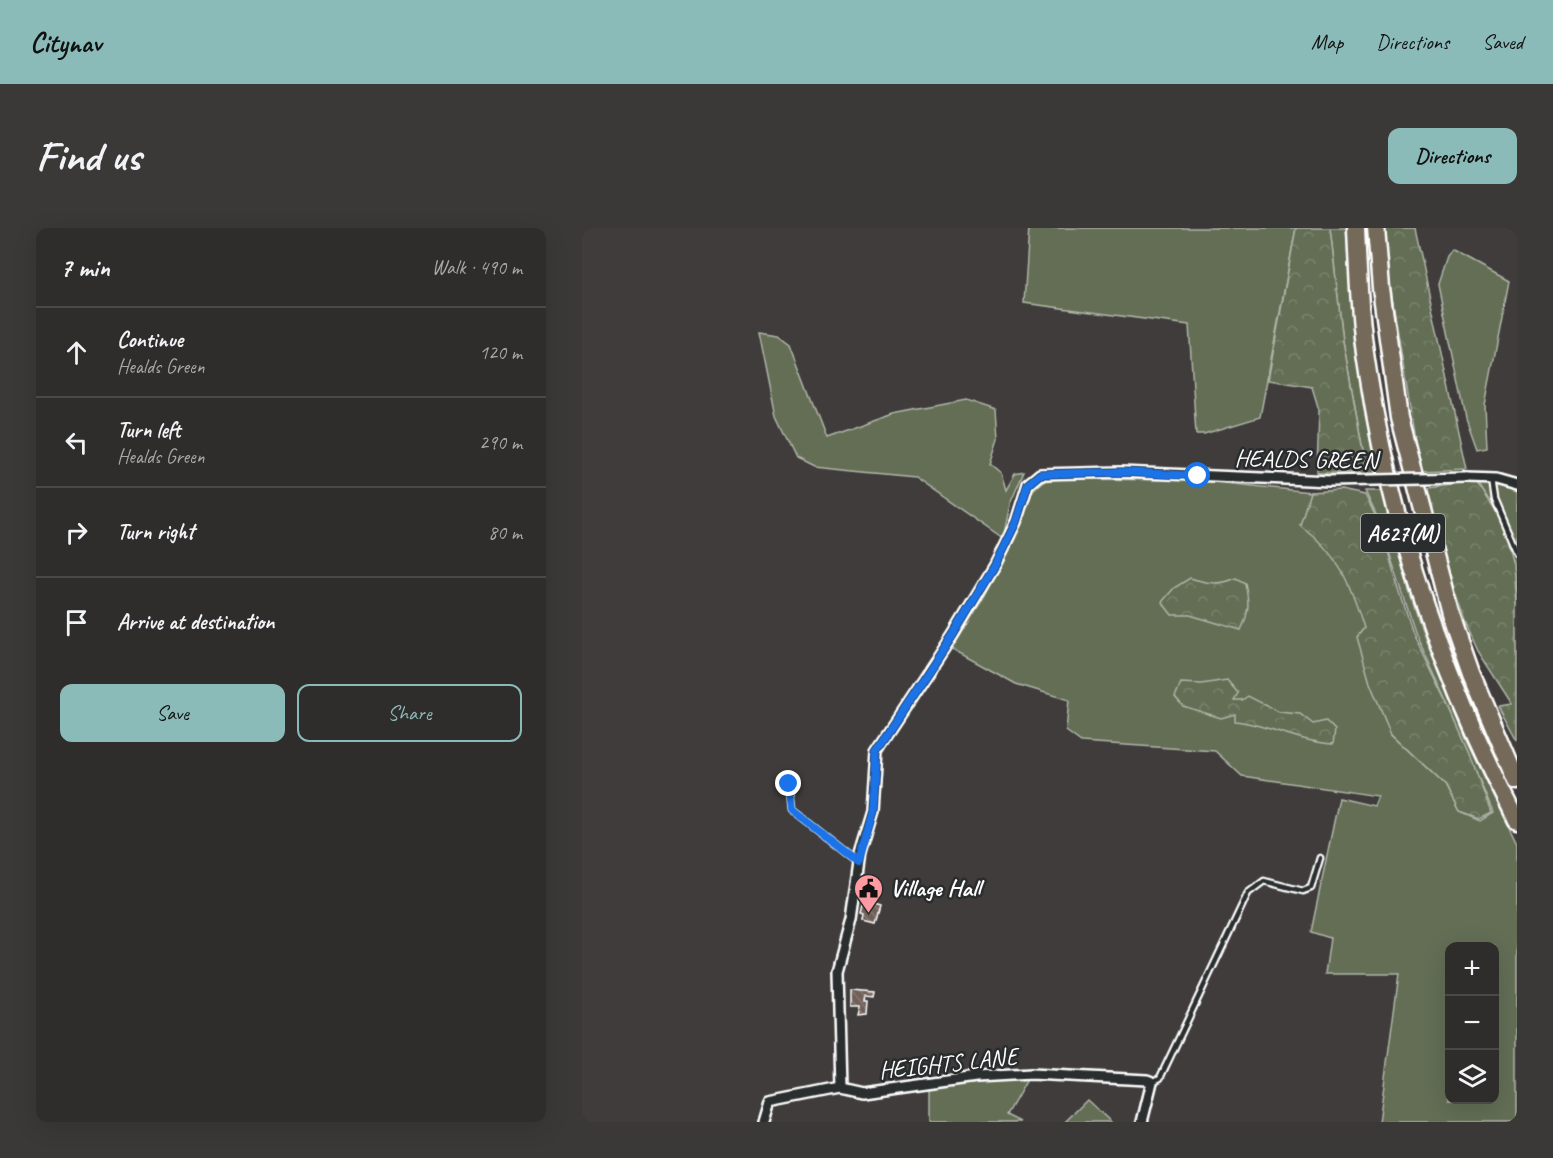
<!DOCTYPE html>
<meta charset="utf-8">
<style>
body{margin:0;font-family:Caveat,sans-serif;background:#3b3938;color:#f1f3f6}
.controls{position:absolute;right:18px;bottom:18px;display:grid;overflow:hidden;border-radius:12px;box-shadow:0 6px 24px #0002}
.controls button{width:54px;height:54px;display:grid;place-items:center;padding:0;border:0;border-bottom:2px solid #4a4948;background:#2f2d2c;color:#f1f3f6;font:30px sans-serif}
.stop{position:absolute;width:18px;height:18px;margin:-14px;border:4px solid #1a73e8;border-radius:50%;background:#fff}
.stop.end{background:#1a73e8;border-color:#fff;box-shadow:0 2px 6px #0008}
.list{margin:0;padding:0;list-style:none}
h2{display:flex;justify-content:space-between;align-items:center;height:78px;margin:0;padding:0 24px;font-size:26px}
h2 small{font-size:20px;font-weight:400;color:#a7a8a9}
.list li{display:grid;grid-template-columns:39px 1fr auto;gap:18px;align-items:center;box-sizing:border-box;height:90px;padding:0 24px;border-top:2px solid #4a4948}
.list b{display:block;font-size:22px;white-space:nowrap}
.list p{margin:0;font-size:20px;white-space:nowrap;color:#a7a8a9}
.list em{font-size:20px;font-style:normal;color:#a7a8a9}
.actions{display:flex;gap:12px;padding:18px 24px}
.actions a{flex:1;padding:14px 0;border:2px solid #8bbbb9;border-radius:12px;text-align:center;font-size:21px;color:#8bbbb9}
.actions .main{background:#8bbbb9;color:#111}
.icon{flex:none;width:33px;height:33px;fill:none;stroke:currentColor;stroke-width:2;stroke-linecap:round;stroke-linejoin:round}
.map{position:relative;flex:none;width:935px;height:894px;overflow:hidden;border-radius:12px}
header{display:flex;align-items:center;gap:36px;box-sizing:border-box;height:84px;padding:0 30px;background:#8bbbb9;color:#111}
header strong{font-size:28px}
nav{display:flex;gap:33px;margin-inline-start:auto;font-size:21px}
.intro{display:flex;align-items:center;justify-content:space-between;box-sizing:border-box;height:144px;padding:0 36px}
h1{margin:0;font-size:42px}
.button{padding:15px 27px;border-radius:12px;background:#8bbbb9;color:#111;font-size:21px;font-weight:700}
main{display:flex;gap:36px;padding:0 36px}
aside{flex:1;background:#2f2d2c;border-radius:12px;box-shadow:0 6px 24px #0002}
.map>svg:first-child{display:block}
.grass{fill:#636e54;stroke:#b1b6aa;stroke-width:1.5;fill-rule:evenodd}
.forest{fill:url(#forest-crowns);stroke:#b1b6aa;stroke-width:1.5}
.building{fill:url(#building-back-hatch);stroke:#fff;stroke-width:1.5}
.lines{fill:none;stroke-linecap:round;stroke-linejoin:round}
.lane-casing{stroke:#fff;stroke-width:9}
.street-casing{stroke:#fff;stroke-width:14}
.highway-casing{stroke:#fff;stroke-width:21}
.lane{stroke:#2a2d2e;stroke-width:4.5}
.street{stroke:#2a2d2e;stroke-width:9}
.highway{stroke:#746a5a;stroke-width:16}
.street-bridge-casing{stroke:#fff;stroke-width:14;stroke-linecap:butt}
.street-bridge{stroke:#2a2d2e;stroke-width:9}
.route{stroke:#1a73e8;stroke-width:8}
.labels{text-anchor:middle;stroke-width:5;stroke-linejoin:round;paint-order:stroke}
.shield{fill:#2a2d2e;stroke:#bfc0c0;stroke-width:1.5}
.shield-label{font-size:22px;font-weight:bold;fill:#fff}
.street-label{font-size:24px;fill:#fff;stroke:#2a2d2e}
.poi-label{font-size:24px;font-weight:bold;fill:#fff;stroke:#2a2d2e;text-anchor:start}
</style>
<header>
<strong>Citynav</strong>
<nav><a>Map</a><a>Directions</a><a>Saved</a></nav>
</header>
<div class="intro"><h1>Find us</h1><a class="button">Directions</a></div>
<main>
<aside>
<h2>7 min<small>Walk · 490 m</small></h2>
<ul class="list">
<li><svg class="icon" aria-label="ahead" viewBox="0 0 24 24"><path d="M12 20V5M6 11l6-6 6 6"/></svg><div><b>Continue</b><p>Healds Green</p></div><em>120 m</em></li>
<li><svg class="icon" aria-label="left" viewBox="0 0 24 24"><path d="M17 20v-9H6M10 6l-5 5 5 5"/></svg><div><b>Turn left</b><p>Healds Green</p></div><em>290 m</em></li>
<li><svg class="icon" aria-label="right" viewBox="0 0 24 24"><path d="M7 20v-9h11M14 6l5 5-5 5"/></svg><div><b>Turn right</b></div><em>80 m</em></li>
<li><svg class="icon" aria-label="arrive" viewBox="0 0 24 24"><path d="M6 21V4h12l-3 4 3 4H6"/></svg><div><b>Arrive at destination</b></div></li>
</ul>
<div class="actions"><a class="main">Save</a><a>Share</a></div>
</aside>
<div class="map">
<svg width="935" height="894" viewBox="0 0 935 894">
<defs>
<pattern id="forest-crowns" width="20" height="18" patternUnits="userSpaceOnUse" patternTransform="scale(1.5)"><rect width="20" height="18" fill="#636e54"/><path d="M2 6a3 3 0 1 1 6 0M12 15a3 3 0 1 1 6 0" fill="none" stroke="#7a846e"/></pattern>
<pattern id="building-back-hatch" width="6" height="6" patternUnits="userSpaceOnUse" patternTransform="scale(1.5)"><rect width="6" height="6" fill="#705f58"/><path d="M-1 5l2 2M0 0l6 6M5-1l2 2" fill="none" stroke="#857771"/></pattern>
</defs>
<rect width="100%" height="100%" fill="#3f3c3b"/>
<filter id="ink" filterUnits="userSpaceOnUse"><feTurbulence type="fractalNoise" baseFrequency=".0167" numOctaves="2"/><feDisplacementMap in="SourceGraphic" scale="12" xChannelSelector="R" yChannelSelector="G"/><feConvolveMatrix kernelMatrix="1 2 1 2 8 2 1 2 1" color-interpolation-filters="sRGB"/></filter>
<g filter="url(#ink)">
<g class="grass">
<polygon points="447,0 714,0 678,189 622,206 614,206 607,97 442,75"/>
<polygon points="748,0 764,0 772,116 794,245 785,245 761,113"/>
<polygon points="870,22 927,53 903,177 905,219 895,221 884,190 856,56 865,29"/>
<polygon points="177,104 197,107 209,116 245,210 312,186 384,172 414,182 416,211 408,236 419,245 424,262 433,246 442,244 428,276 421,311 332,249 232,239 214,230 194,188"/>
<path d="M480 251 615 252 728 264 787 385 809 506 863 557 877 584 898 593 911 585 869 483 834 406 796 291 783 263H801L826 360 840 402 885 513 935 615V894H797L817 746H743L748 710 729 704 757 570 792 578 796 568 660 548 633 523 499 514 484 503 487 472 434 456 370 421 402 369 433 311 451 262 461 253ZM867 718H912V872H867Z"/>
<polygon points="894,254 920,257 935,261 935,377 922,297"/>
<polygon points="446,850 425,887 439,894 347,894 347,860"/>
<polygon points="505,872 529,894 483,894"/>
</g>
<g class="forest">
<polygon points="714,0 748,0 761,113 785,245 735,245 737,182 730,159 686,152"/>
<polygon points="803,0 833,0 885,241 838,243 804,30"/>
<polygon points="894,254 922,297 932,337 935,377 935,513 916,478 930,476 896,423 883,394 838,261"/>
<path d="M759 262 783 267 794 289 806 323 814 353 832 407 867 479 887 524 909 585 897 591 877 584 863 557 809 506 788 455 775 409 782 400C768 355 757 326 718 297L728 264Z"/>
<path d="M608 350C625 355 637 358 654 350L663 355C667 374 668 383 659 402L608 387H590L580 374 592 360Z"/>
<path d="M645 452 656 465 652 472H660L666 468 697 484 718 486 731 496 744 493 753 502 751 516C717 514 687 497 653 493V486L639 490 601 478 593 469 599 455 619 456Z"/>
</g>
<g class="building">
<polygon points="285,674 298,678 293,696 281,693 282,687 279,686 281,678 284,679"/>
<polygon points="268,762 293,764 292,769 284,768 283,773 286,773 285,786 276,787 278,779 268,779"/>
</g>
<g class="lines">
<defs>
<g id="lane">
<polyline points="909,251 912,271 935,325"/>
<polyline points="207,556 210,582 277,635"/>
<polyline points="570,854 578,850 666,665 682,653 721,663 729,660 738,630"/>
</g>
<g id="street">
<polyline points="885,250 914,251 935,257"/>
<polyline points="258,860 255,743 269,692 278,627 291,584 295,522 371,407 413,337 434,294 446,256 458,246 539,244 748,253"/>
<polyline points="182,894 188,874 258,860 280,865 394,849 449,846 565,852 570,854 560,894"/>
</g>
<g id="highway">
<path d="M774 0C776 48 778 98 786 145 810 303 862 451 935 592"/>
<polyline points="794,0 799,60 817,190 868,385 889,445 935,553"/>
</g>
</defs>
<use href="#lane" class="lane-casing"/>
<use href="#street" class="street-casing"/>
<use href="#highway" class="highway-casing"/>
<use href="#lane" class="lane"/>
<use href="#street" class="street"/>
<use href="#highway" class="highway"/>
<defs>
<polyline id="street-bridge" points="748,253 885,250"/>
</defs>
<use href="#street-bridge" class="street-bridge-casing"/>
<use href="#street-bridge" class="street-bridge"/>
</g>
</g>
<g class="lines" filter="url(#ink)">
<polyline class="route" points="207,556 210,582 277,635 291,584 295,522 371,407 413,337 434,294 446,256 458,246 539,244 616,248"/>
</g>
<defs>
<symbol id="civic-pin" viewBox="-11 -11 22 30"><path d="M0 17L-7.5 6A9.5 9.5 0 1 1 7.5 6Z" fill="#ff9aa2" stroke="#2a2d2e"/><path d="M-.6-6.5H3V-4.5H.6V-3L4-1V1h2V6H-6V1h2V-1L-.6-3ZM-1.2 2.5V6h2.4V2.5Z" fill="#111"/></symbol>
</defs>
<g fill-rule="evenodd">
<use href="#civic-pin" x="270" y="644" width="33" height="45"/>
</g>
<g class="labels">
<rect class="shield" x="779" y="286" width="84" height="38" rx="4.5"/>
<g class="shield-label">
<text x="821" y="313">A627(M)</text>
</g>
<g class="street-label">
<text transform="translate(724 231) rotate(1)" y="8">HEALDS GREEN</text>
<text transform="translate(366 835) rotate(-6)" y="8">HEIGHTS LANE</text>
</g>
<g class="poi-label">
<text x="308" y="668">Village Hall</text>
</g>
</g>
</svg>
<div class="controls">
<button>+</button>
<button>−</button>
<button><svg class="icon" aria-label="layers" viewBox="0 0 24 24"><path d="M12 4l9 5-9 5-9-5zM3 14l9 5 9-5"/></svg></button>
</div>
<div class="stop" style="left:616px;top:248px"></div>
<div class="stop end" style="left:207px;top:556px"></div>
</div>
</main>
